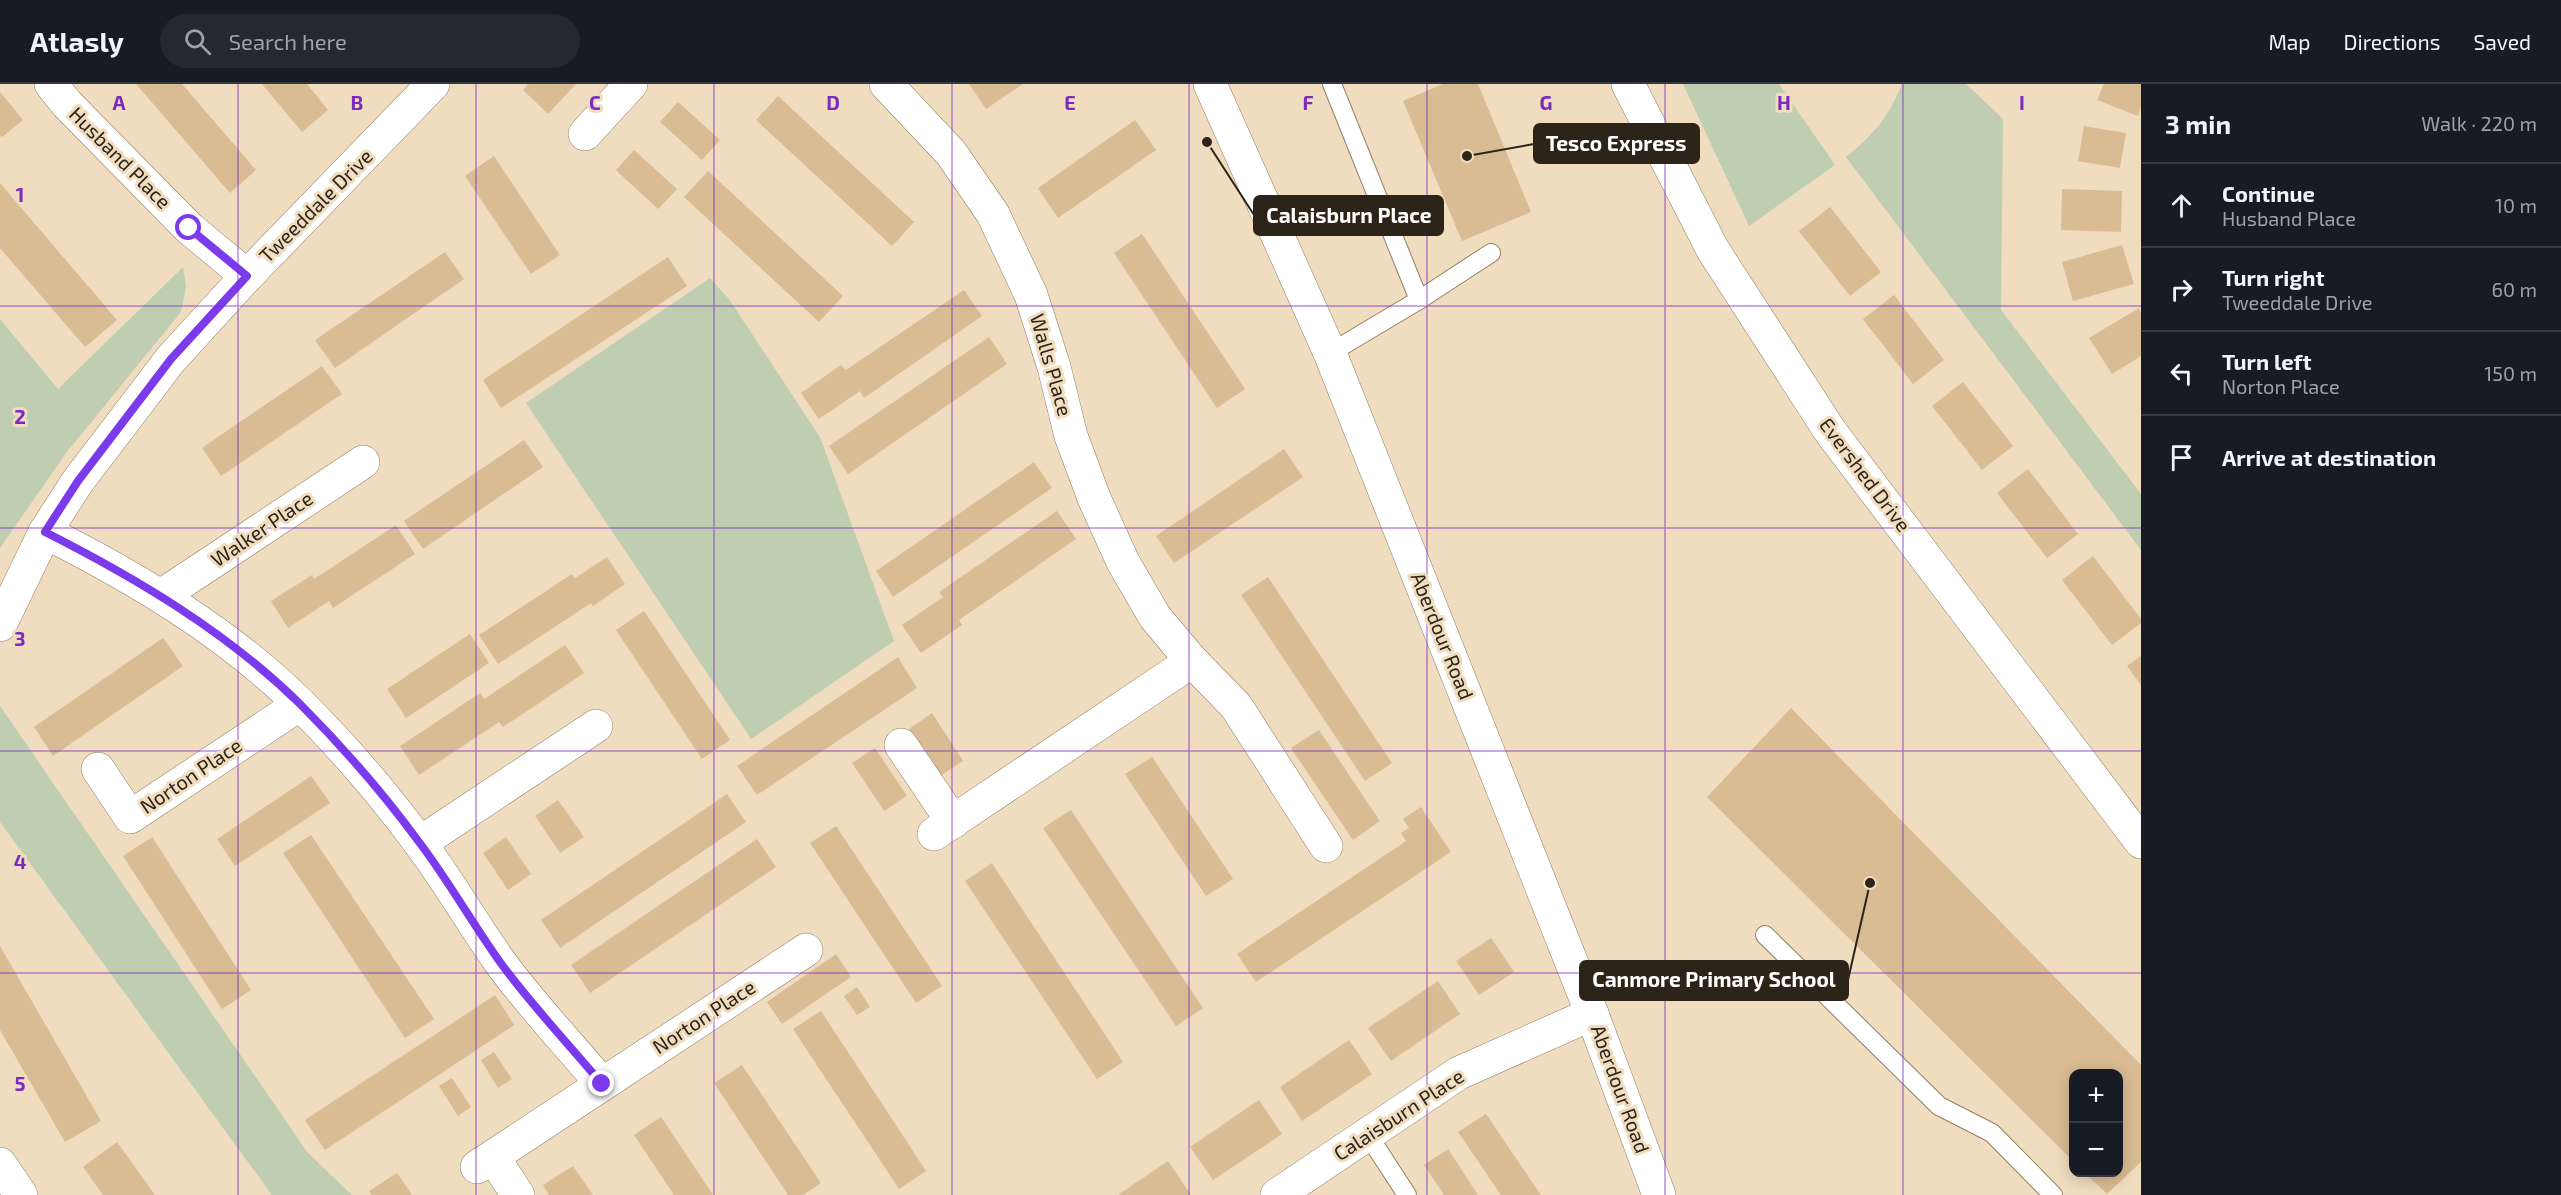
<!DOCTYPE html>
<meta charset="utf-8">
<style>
body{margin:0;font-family:"Exo 2",sans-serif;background:#242831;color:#f1f3f6}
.controls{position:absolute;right:18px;bottom:18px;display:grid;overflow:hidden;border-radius:12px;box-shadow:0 3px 15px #0003}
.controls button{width:54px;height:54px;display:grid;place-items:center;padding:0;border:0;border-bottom:2px solid #363941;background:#171b24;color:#f1f3f6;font:30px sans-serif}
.stop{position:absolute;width:18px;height:18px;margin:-14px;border:4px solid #7c3aed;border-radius:50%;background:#fff}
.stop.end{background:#7c3aed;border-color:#fff;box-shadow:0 2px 6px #0008}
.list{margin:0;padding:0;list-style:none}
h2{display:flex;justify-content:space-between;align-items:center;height:78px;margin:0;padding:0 24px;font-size:26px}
h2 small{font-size:20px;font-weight:400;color:#9ea1a6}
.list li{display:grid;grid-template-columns:39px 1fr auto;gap:18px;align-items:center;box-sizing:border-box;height:84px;padding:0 24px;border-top:2px solid #363941}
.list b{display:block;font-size:22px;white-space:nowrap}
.list p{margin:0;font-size:20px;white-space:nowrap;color:#9ea1a6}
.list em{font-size:20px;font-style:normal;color:#9ea1a6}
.icon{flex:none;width:33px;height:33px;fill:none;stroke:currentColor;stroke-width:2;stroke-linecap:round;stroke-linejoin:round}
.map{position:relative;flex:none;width:2141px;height:1111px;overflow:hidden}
header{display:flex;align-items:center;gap:36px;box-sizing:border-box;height:84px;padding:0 30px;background:#171b24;border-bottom:2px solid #363941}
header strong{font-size:28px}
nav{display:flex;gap:33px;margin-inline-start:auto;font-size:21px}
.search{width:420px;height:54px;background:#242831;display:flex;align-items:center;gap:15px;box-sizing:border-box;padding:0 21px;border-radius:33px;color:#9ea1a6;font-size:22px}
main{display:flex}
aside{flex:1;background:#171b24}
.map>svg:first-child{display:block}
.green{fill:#bfceb1}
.building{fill:#d9bc93}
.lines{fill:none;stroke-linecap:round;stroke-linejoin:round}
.service-casing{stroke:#917f64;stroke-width:20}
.minor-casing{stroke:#917f64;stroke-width:34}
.secondary-casing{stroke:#917f64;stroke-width:34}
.service{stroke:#fff;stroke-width:18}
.minor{stroke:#fff;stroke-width:33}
.secondary{stroke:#fff;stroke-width:33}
.route{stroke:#7c3aed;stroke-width:8}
.grid{fill:none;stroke:#7b2cbf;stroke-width:1.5;stroke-opacity:0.55}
.labels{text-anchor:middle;stroke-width:6;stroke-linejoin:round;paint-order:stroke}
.street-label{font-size:20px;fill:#2c2419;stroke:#f0dcbf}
.grid-label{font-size:20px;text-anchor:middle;font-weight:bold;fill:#7b2cbf;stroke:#f0dcbf;stroke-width:6;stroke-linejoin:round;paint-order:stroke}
.leader{fill:none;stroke:#2c2419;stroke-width:2}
.callout-dot{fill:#2c2419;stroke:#f0dcbf;stroke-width:2}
.callout{fill:#2c2419;stroke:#2c2419;stroke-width:2}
.callout-label{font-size:21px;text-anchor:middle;font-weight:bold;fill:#fff}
</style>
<header>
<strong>Atlasly</strong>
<div class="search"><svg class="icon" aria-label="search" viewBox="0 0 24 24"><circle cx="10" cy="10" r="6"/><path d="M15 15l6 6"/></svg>Search here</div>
<nav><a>Map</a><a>Directions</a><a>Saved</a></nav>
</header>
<main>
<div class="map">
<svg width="2141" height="1111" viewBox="0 0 2141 1111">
<rect width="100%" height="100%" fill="#f0dcbf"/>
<g class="green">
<polygon points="1683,0 1779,0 1835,81 1749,142"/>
<path d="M1902 0H1966L2003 35 2001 226 2141 410V466L1846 73C1873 52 1889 32 1902 0Z"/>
<polygon points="183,183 186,203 181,228 66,369 0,464 0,235 58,305"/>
<polygon points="710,194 729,215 820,353 894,557 751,655 526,319"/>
<polygon points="0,622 308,1069 352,1111 272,1111 0,738"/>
</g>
<g class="building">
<polygon points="136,0 182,0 256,86 230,109"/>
<polygon points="262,0 307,0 328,26 302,48"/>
<polygon points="528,0 576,0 548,30 523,6"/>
<polygon points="969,0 1023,0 986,25"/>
<polygon points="1443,0 1478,0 1531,128 1462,157 1403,17"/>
<polygon points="2104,0 2141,0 2141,23 2138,32 2097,16"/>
<polygon points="0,8 23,36 2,53 0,51"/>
<polygon points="778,12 914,138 892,162 756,36"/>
<polygon points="678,18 720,56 702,76 660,38"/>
<polygon points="1135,36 1156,66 1058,134 1038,104"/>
<polygon points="2084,42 2126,49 2120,84 2078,77"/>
<polygon points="634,66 677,105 658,125 616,86"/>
<polygon points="494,72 560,171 531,190 465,92"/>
<polygon points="708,87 843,212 819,238 684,113"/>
<polygon points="0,99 117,236 85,263 0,164"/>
<polygon points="2062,105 2122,107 2121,148 2061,146"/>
<polygon points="1830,123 1881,188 1850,212 1799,147"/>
<polygon points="1142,150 1245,305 1217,324 1114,169"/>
<polygon points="2122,161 2134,200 2073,217 2062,178"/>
<polygon points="445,168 464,195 335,284 315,256"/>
<polygon points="668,173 687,202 501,324 483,296"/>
<polygon points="964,206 982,232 864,314 860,307 819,335 801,309 841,281 846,286"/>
<polygon points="1894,211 1944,276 1913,300 1863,235"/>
<polygon points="2139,224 2141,228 2141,272 2112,290 2089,254"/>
<polygon points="989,253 1007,280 848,390 829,362"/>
<polygon points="322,282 342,310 221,392 202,364"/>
<polygon points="1963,298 2013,362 1982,386 1932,322"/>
<polygon points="524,356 543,383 423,465 404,437"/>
<polygon points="1284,365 1303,393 1174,479 1156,452"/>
<polygon points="1034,378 1052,404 893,513 876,487"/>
<polygon points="2028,385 2078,450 2047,474 1997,409"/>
<polygon points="1057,427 1076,455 959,536 962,541 921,569 902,541 943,513 939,508"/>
<polygon points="396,441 415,470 333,524 329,517 288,544 271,517 312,491 314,495"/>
<polygon points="2093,472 2141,535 2141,539 2112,561 2062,496"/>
<polygon points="607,473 625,500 593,522 591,519 498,580 479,551 572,490 575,494"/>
<polygon points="1268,493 1392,679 1365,697 1241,511"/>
<polygon points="644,527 730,656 702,675 616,546"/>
<polygon points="470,550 489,579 406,634 387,605"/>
<polygon points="163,554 183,582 53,672 34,643"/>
<polygon points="565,561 584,589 503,643 499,638 419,691 400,662 480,609 484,615"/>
<polygon points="2141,572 2141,601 2127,582"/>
<polygon points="898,573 917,604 757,711 737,682"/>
<polygon points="1791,624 2141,981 2141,1078 2107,1110 2084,1088 2118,1088 2118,990 2074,990 2074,1078 1707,713"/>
<polygon points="932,629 963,677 940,692 909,645"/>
<polygon points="1319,646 1380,737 1353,756 1291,664"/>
<polygon points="875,664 907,712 884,727 852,679"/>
<polygon points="1152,673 1233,795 1206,812 1125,690"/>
<polygon points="311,692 330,719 235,782 217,755"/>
<polygon points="727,710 746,738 560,864 541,836"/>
<polygon points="558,716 584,753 560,769 535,732"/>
<polygon points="1421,723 1451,768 1256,898 1237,870 1406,757 1401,749 1409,744 1403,735"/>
<polygon points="1071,726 1203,924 1176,942 1043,744"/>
<polygon points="836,742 942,902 916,919 810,759"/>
<polygon points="311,751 434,935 405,954 283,769"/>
<polygon points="152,753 251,906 222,925 123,772"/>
<polygon points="506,753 531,790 508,806 483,769"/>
<polygon points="757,755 776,783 590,909 571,881"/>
<polygon points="992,779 1123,978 1097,995 965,797"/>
<polygon points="1491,854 1514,888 1479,911 1456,877"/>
<polygon points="0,862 101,1037 65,1058 0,946"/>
<polygon points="836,870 851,893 782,940 767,918"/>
<polygon points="1438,897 1460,930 1391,977 1368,944"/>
<polygon points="857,903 870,923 857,931 844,912"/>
<polygon points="495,911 514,941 325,1066 305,1036"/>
<polygon points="821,927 926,1087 899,1105 793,945"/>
<polygon points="1349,956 1372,990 1302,1037 1280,1003"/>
<polygon points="494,968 512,995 498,1004 481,976"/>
<polygon points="742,981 821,1099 803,1111 788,1111 714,999"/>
<polygon points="452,994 471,1023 458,1032 439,1002"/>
<polygon points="1259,1016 1282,1050 1213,1096 1190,1063"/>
<polygon points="1486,1030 1513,1070 1541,1111 1501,1111 1458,1048"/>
<polygon points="661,1033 713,1111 674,1111 634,1051"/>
<polygon points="117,1058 155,1111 103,1111 83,1083"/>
<polygon points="1448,1065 1478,1111 1444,1111 1424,1081"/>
<polygon points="1168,1077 1191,1111 1118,1111 1134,1100"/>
<polygon points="573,1082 593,1111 549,1111 543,1101"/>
<polygon points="397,1089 412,1111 372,1111 369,1107"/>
</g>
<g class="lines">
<defs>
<g id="service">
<polyline points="1419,216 1491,169"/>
<polyline points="1330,269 1419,216 1332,0"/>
<polyline points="1765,851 1939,1022 1992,1049 2053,1111"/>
<polyline points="1368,1051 1407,1111"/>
</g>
<g id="minor">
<polyline points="51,0 67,20 189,144 247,192"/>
<polyline points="886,0 951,69 993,130 1031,211 1054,283 1071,352 1094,414 1123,478 1155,533 1192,577 1236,622 1326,762"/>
<polyline points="1628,0 1713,166 1830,347 2141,758"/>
<polyline points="585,50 631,0"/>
<path d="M45 448C136 494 227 548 300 620 343 663 383 709 419 758 448 796 472 839 500 878 531 921 568 959 602 1000"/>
<polyline points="161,512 363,378"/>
<polyline points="0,541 45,448 78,397 171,275 247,192 433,0"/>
<polyline points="901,661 953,738"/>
<polyline points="98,685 130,733 300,620"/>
<polyline points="934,750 1192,577"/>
<polyline points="420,759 596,642"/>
<polyline points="493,1073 518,1111"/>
<polyline points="0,1080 21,1111"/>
<polyline points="477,1083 806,866"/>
<polyline points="1277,1111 1459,989 1592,930"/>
</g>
<polyline id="secondary" points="1210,0 1330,269 1592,930 1659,1111"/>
</defs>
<use href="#service" class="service-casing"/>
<use href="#minor" class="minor-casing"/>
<use href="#secondary" class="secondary-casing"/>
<use href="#service" class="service"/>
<use href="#minor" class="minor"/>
<use href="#secondary" class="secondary"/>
</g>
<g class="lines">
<path class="route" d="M189 144 247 192 171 275 78 397 45 448C136 494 227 548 300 620 343 663 383 709 419 758 448 796 472 839 500 878 531 921 568 959 602 1000"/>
</g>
<path class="grid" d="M238 0V1111M476 0V1111M714 0V1111M952 0V1111M1189 0V1111M1427 0V1111M1665 0V1111M1903 0V1111M0 222H2141M0 444H2141M0 667H2141M0 889H2141"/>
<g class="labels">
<g class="street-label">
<text transform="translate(120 74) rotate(45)" y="7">Husband Place</text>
<text transform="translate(316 122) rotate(-45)" y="7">Tweeddale Drive</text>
<text transform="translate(1051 281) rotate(74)" y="7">Walls Place</text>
<text transform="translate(1865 391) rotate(53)" y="7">Evershed Drive</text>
<text transform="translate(262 445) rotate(-34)" y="7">Walker Place</text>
<text transform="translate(1442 552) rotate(68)" y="7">Aberdour Road</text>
<text transform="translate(191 692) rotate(-34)" y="7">Norton Place</text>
<text transform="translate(704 933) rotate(-33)" y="7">Norton Place</text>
<text transform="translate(1620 1005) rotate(70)" y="7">Aberdour Road</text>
<text transform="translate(1399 1031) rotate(-33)" y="7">Calaisburn Place</text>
</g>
</g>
<g class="grid-label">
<text x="119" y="26">A</text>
<text x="357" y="26">B</text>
<text x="595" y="26">C</text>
<text x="833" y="26">D</text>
<text x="1070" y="26">E</text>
<text x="1308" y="26">F</text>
<text x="1546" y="26">G</text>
<text x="1784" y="26">H</text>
<text x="2022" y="26">I</text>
<text x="20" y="118">1</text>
<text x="20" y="340">2</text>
<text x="20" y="562">3</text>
<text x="20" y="785">4</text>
<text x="20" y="1007">5</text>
</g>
<path class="leader" d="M1467 72L1534 60M1207 58L1254 131M1870 799L1848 896"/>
<g class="callout-dot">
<circle cx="1467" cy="72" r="6"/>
<circle cx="1207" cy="58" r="6"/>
<circle cx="1870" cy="799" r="6"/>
</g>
<g class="callout">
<rect x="1534" y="40" width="165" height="39" rx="6"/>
<rect x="1254" y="112" width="189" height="39" rx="6"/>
<rect x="1580" y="877" width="268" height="39" rx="6"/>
</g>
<g class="callout-label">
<text x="1616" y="67">Tesco Express</text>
<text x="1349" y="139">Calaisburn Place</text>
<text x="1714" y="903">Canmore Primary School</text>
</g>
</svg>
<div class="controls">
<button>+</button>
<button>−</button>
</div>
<div class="stop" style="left:189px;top:144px"></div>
<div class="stop end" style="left:602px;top:1000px"></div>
</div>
<aside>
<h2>3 min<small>Walk · 220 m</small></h2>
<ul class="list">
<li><svg class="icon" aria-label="ahead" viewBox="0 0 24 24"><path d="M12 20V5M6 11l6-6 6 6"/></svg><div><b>Continue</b><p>Husband Place</p></div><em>10 m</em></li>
<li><svg class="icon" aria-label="right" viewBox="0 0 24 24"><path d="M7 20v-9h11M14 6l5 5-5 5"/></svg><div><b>Turn right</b><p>Tweeddale Drive</p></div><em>60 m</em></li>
<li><svg class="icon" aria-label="left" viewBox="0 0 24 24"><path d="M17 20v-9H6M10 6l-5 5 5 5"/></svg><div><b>Turn left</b><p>Norton Place</p></div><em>150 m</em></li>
<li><svg class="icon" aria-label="arrive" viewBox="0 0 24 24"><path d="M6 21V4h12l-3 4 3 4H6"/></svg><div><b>Arrive at destination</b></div></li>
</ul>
</aside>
</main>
